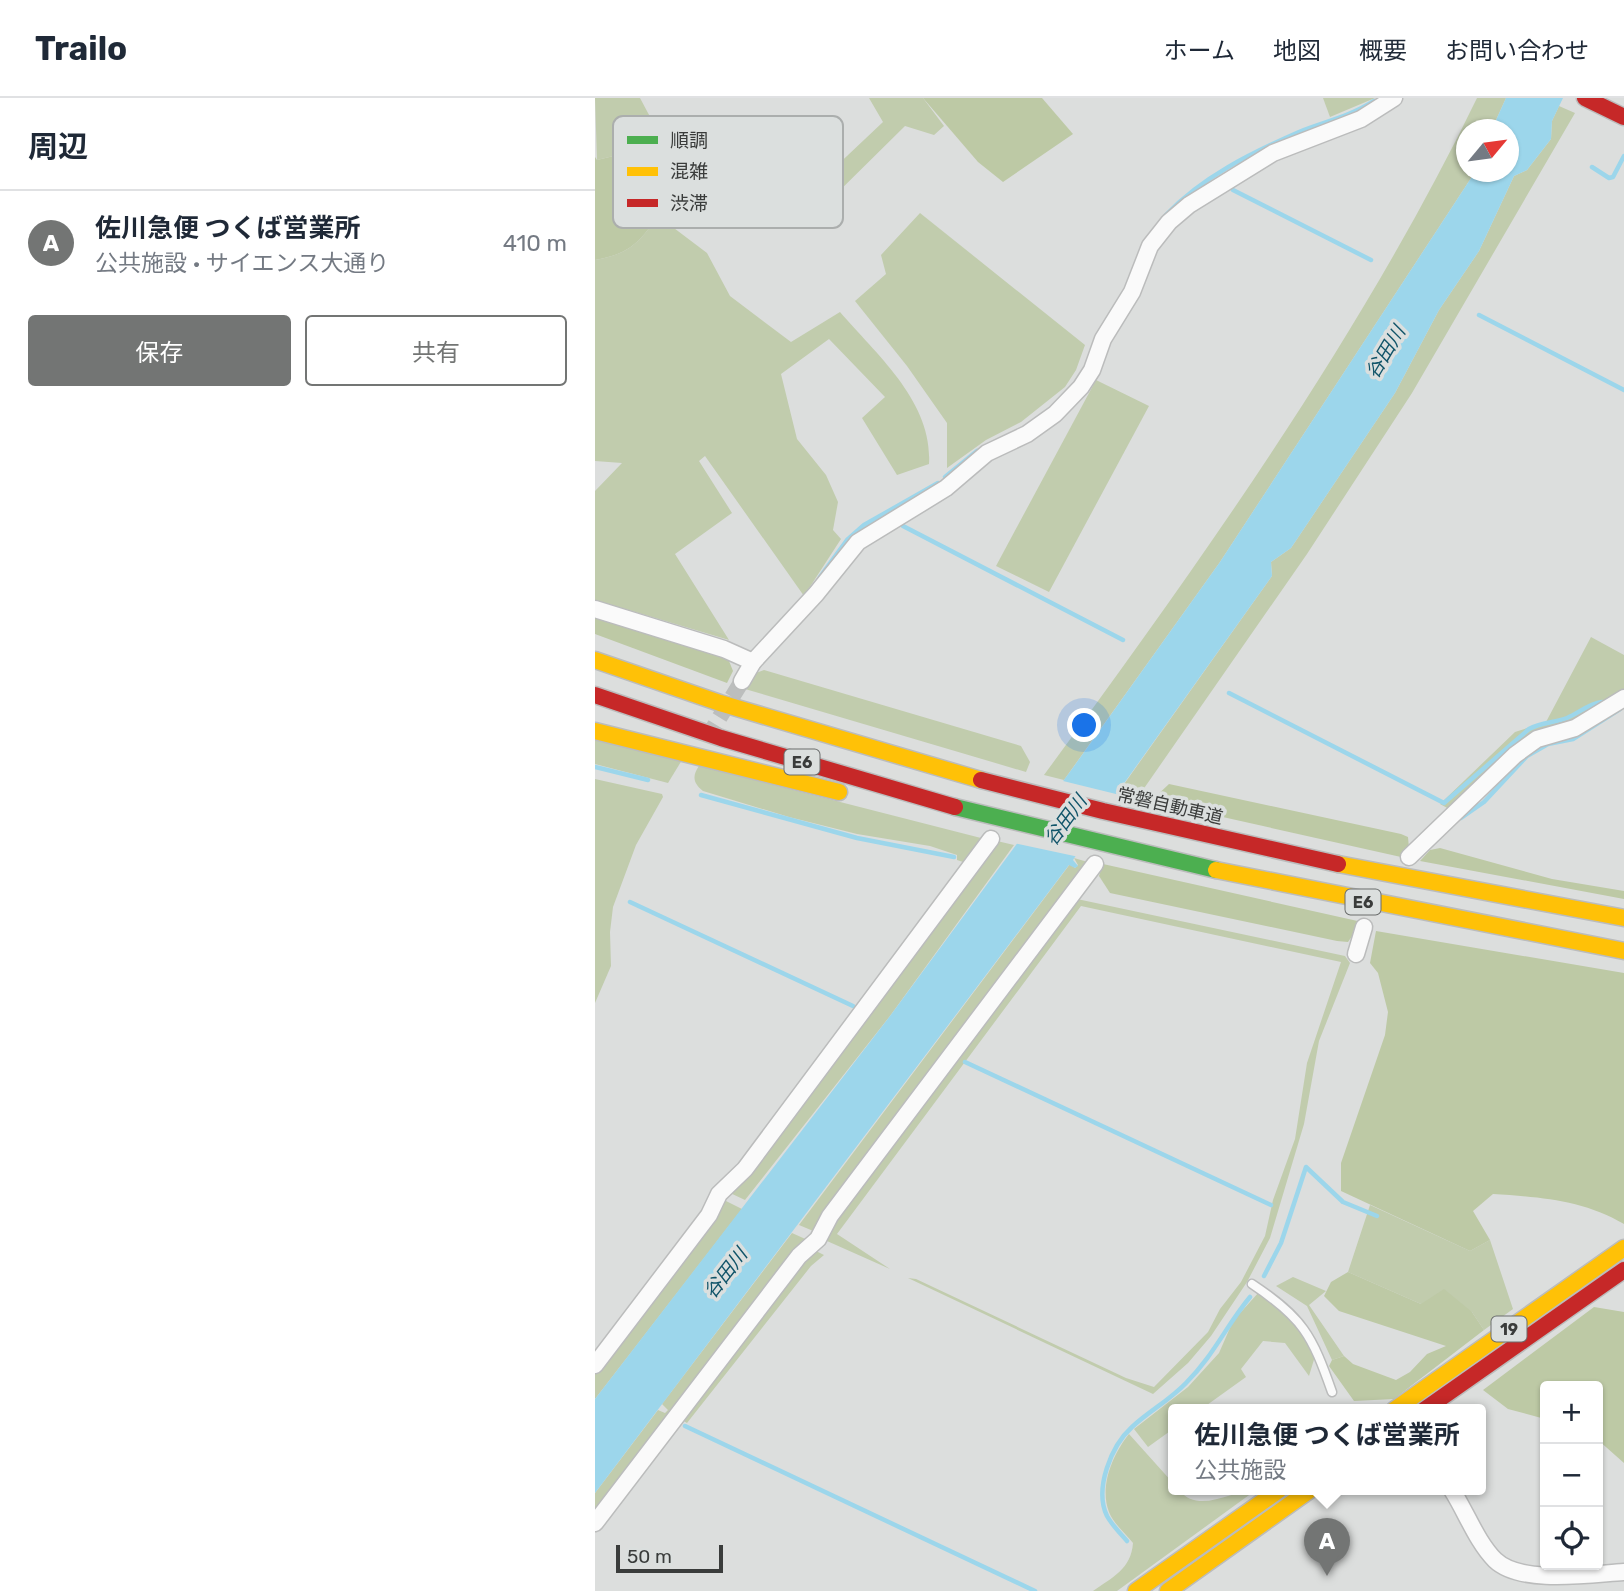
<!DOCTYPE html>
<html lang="ja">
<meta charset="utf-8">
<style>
body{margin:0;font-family:Rubik,"Noto Sans JP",sans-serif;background:#f6f6f7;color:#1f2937}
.controls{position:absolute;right:21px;bottom:21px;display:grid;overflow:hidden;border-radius:7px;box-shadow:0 2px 5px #0004}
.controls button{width:63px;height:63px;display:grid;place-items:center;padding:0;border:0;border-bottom:2px solid #e0e1e3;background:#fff;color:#1f2937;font:35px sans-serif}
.compass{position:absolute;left:861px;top:21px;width:63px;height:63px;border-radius:50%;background:#fff;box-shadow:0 2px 5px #0004;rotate:61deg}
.scale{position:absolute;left:21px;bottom:18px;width:107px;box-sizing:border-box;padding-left:7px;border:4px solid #3a3c3b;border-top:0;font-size:19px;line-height:24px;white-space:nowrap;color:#3a3c3b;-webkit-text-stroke:5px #dbdfde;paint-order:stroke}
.you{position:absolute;left:490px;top:628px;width:24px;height:24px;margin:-18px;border:5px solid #fff;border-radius:50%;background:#1a73e8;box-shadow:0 0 0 10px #1a73e833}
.badge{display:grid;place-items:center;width:46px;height:46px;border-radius:50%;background:#737574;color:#fff;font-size:23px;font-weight:700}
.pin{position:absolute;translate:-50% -58px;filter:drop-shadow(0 2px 4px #0008)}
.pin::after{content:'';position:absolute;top:37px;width:24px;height:21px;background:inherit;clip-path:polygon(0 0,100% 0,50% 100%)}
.popup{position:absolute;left:573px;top:1306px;width:318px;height:91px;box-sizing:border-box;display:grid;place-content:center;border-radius:7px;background:#fff;filter:drop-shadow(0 2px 5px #0005);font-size:23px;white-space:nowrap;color:#747a83}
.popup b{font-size:26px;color:#1f2937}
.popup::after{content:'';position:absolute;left:50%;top:100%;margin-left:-14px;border:14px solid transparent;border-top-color:#fff}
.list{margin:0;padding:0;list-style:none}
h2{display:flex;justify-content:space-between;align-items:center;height:91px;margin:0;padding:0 28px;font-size:30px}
h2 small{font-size:23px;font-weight:400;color:#747a83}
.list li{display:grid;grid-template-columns:46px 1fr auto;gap:21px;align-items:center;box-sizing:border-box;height:105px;padding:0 28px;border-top:2px solid #e0e1e3}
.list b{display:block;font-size:26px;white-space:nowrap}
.list p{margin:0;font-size:23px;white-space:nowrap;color:#747a83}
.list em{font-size:23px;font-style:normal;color:#747a83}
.actions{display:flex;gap:14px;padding:21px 28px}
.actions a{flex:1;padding:16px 0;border:2px solid #737574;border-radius:7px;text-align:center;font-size:24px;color:#737574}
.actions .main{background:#737574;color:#fff}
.icon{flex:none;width:38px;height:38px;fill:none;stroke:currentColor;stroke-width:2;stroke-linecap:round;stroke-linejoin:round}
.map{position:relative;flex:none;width:1029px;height:1493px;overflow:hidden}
header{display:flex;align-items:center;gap:42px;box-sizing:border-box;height:98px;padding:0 35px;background:#fff;border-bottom:2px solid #e0e1e3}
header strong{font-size:33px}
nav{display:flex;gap:38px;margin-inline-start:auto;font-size:24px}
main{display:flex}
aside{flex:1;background:#fff}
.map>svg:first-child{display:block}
.green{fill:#c1ccad}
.forest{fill:#bdc9a5}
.water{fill:#9cd6eb}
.pier{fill:#dcdedd}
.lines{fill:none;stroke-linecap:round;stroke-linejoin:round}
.stream{stroke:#9cd6eb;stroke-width:4.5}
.street-tunnel{stroke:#bcbebd;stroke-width:16;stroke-dasharray:16 8;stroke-linecap:butt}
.lane-casing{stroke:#bbbcbc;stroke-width:11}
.street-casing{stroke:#bbbcbc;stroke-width:19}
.fast-casing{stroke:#bbbcbc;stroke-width:19}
.slow-casing{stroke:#bbbcbc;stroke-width:19}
.jam-casing{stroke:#bbbcbc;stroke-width:19}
.lane{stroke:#fafafa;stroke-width:8}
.street{stroke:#fafafa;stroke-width:16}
.fast{stroke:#4caf50;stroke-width:16}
.slow{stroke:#ffc107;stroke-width:16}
.jam{stroke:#c62828;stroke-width:16}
.labels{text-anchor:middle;stroke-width:7;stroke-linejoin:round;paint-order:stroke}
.shield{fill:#dbdfde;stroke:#6a6d6c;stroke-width:2}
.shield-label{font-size:16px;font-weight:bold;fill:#3a3c3b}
.street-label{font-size:18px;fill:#3a3c3b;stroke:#dbdfde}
.water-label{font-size:19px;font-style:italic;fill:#105469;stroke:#dbdfde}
.key{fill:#dbdfde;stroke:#abaead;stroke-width:2}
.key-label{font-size:19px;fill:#3a3c3b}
</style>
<header>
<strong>Trailo</strong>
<nav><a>ホーム</a><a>地図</a><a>概要</a><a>お問い合わせ</a></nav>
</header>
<main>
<aside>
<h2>周辺<small></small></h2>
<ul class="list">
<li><span class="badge">A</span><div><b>佐川急便 つくば営業所</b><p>公共施設 · サイエンス大通り</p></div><em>410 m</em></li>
</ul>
<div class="actions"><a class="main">保存</a><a>共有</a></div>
</aside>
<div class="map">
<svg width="1029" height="1493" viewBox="0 0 1029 1493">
<rect width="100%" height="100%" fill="#dcdedd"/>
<g class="green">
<polygon points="0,0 45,0 61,30 35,54 2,62"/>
<polygon points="274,0 328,0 349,28 339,37 310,28 230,107 216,92 288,24"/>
<polygon points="728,0 780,0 735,19"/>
<path d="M882 0H911L897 31 872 32V74H880L625 464 469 682 449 677C606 463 766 239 882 0Z"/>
<polygon points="964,8 980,15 817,295 712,456 543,699 522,696 677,478 676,464 696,450 800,295 844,212 884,153 919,78 932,72 956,41 957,23"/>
<polygon points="325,115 490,247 481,272 470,289 426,324 391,342 352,370 352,325 312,268 260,203 291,176 286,157"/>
<path d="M63 118 112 155 135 198 196 244 245 214C282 257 338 304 334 366L302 377 267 320 290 299 234 241 186 276 202 341 231 377 243 404 238 432 246 441 209 498 110 358 104 363 137 415 80 456 134 542 0 502V393L27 365 0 363V162C34 156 44 145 63 118Z"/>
<polygon points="501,282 554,308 454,494 401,468"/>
<polygon points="996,539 1029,557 1029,593 994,615 959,629 854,711 845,706 920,634 951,624"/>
<polygon points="169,572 426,648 435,664 431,674 150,591 161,575"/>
<polygon points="0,642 87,662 73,685 0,666"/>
<path d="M104 668 386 740 385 753 371 765 362 762V757L335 748 262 736 194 719 108 693C98 685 97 678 104 668Z"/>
<polygon points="0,681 67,696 68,699 41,747 18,809 15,834 16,868 0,905"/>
<polygon points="402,743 419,747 295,918 150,1102 133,1094 146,1086 165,1062 347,821"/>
<polygon points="479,760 496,765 223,1135 204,1127 475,766 480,770 483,767"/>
<polygon points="482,801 750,858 755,865 724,943 709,1026 675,1140 652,1184 616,1238 593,1265 558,1296 313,1180 321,1181 531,1280 559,1289 613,1234 625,1211 646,1184 670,1138 678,1102 700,1041 712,965 746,864 486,808 242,1136 295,1171 232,1143 231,1136"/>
<polygon points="129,1102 147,1111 0,1301 0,1276 116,1126"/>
<polygon points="775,1107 875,1153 895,1142 918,1211 889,1232 877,1214 826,1206 753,1174"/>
<polygon points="197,1135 217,1144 0,1417 0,1395 63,1312 70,1315 73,1312 67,1306"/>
<polygon points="219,1152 229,1157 216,1168 92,1325 87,1322"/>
<polygon points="698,1179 731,1193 714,1207 749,1258 737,1262 712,1208 681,1188"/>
<polygon points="664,1194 704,1229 721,1255 714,1278 690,1245 668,1243 646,1271 651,1279 605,1312 578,1312 578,1331 553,1349 539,1331 593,1289 624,1255 638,1223"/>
<path d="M534 1336 578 1385V1392H584C604 1417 637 1392 661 1392L522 1493H498C518 1479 536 1471 538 1445 530 1435 518 1425 514 1414 504 1388 518 1356 534 1336Z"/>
</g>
<g class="forest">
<polygon points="328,0 447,0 478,36 408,84 383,64"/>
<path d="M35 54 63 118C44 145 34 156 0 162V59L2 62Z"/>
<polygon points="0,514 124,554 134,563 138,573 132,585 0,536"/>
<polygon points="574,686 806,736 813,739 814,750 806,759 556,703"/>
<polygon points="845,750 957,781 1029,793 1029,801 825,763 835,752"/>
<polygon points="508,766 767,824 753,844 742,843 515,795 504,778"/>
<path d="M781 833 1029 875V1126C988 1102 945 1099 898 1096L878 1113 895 1142 875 1153 746 1093V1065L790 937 793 914 783 875 775 865Z"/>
<polygon points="753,1174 826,1206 849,1191 877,1214 889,1232 799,1301 759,1303 734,1268 737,1262 749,1258 758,1266 801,1282 815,1274 832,1256 851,1248 744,1213 729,1198 736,1184"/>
<polygon points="999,1209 1029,1214 1029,1365 1003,1342 1003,1288 950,1288 950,1321 913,1311 888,1292"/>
</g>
<polygon class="water" points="911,0 968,0 957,23 956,41 932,72 919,78 884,153 844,212 800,295 696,450 676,464 677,478 525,691 478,762 483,768 480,770 474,767 0,1395 0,1301 295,918 477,671 625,464 880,74 914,74 914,32 897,31"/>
<polygon class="pier" points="464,682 525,697 484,759 419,745"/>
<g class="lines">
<g class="stream">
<polyline points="997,69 1014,80 1018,79 1029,58"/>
<polyline points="638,92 776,162"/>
<path d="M571 117C607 79 656 55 704 34 729 24 756 18 779 3"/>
<polyline points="884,217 1029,292"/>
<polyline points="350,379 382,353"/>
<polyline points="308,428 528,542"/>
<polyline points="225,479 252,442 269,427 343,385"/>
<path d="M634 595 849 705 934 631C946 624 959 625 972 620 984 615 993 606 1007 604"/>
<polyline points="0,669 53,682"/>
<polyline points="106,697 262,740 359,759"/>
<polyline points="866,720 889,704 932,658 953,646 978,641 1025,611"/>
<polyline points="35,804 258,908"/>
<polyline points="370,964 676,1107"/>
<polyline points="669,1178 686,1145 711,1069 748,1104 782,1118"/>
<polyline points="90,1328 440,1493"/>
<path d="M532 1443C525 1435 517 1427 512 1418 499 1391 516 1348 537 1329 554 1313 575 1302 591 1285 619 1257 631 1228 655 1199"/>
</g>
<polyline class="street-tunnel" points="112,640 147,583"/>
<defs>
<path id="lane" d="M657 1186C708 1220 717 1237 737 1294"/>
<g id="street">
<polyline points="0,511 129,551 158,564"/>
<polyline points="147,583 158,564 221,496 263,444 351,390 392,355 432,336 460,316 486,289 497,272 508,241 537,194 555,148 574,124 594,107 678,55 766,21 799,0"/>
<polyline points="814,759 920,657 942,641 980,630 1029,600"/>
<polyline points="761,856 769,829"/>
<polyline points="0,1267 114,1117 124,1096 150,1071 396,741"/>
<path d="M857 1392C871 1414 882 1444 900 1462 926 1487 996 1476 1029 1474"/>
<polyline points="0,1425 204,1158 223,1141 235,1118 500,766"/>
</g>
<polyline id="fast" points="360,709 621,772"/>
<g id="slow">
<polyline points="0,562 125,605 386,682"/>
<polyline points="0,633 244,694"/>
<polyline points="743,766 1029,820"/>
<polyline points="621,772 1029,853"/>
<polyline points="799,1312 1029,1150"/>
<polyline points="541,1493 684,1392"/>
<polyline points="573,1493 715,1392"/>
</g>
<g id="jam">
<polyline points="990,0 1029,19"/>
<polyline points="0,597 126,640 360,709"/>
<polyline points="386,682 508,713 743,766"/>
<polyline points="829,1312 1029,1172"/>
</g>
</defs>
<use href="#lane" class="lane-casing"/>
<use href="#street" class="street-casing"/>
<use href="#fast" class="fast-casing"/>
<use href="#slow" class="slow-casing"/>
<use href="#jam" class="jam-casing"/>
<use href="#lane" class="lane"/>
<use href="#street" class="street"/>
<use href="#fast" class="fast"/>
<use href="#slow" class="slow"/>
<use href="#jam" class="jam"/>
</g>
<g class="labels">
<g class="shield">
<rect x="189.5" y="651.5" width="35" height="25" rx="5"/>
<rect x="750.5" y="791.5" width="35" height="25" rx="5"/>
<rect x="896.5" y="1218.5" width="35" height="25" rx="5"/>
</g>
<g class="shield-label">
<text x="207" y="670">E6</text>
<text x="768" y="810">E6</text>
<text x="914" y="1237">19</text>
</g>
<g class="street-label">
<text transform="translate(575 708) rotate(13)" y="6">常磐自動車道</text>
</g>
<g class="water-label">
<text transform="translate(790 254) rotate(-59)" y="7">谷田川</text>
<text transform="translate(470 722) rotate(-54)" y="7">谷田川</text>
<text transform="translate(130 1175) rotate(-52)" y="7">谷田川</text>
</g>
</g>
<rect x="18" y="18" width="230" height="112" rx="10" class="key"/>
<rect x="32" y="38" width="31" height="8" fill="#4caf50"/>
<rect x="32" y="69" width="31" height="9" fill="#ffc107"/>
<rect x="32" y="101" width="31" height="8" fill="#c62828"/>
<g class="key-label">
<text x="75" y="49">順調</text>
<text x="75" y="80">混雑</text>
<text x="75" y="112">渋滞</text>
</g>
</svg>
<div class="controls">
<button>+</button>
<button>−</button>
<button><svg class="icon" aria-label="locate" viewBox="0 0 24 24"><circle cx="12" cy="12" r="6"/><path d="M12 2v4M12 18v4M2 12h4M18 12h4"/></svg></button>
</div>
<svg class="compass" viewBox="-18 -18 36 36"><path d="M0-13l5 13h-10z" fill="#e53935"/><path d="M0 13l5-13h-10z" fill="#747a83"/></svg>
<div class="scale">50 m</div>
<div class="you"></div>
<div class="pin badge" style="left:732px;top:1478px">A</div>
<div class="popup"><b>佐川急便 つくば営業所</b>公共施設</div>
</div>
</main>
